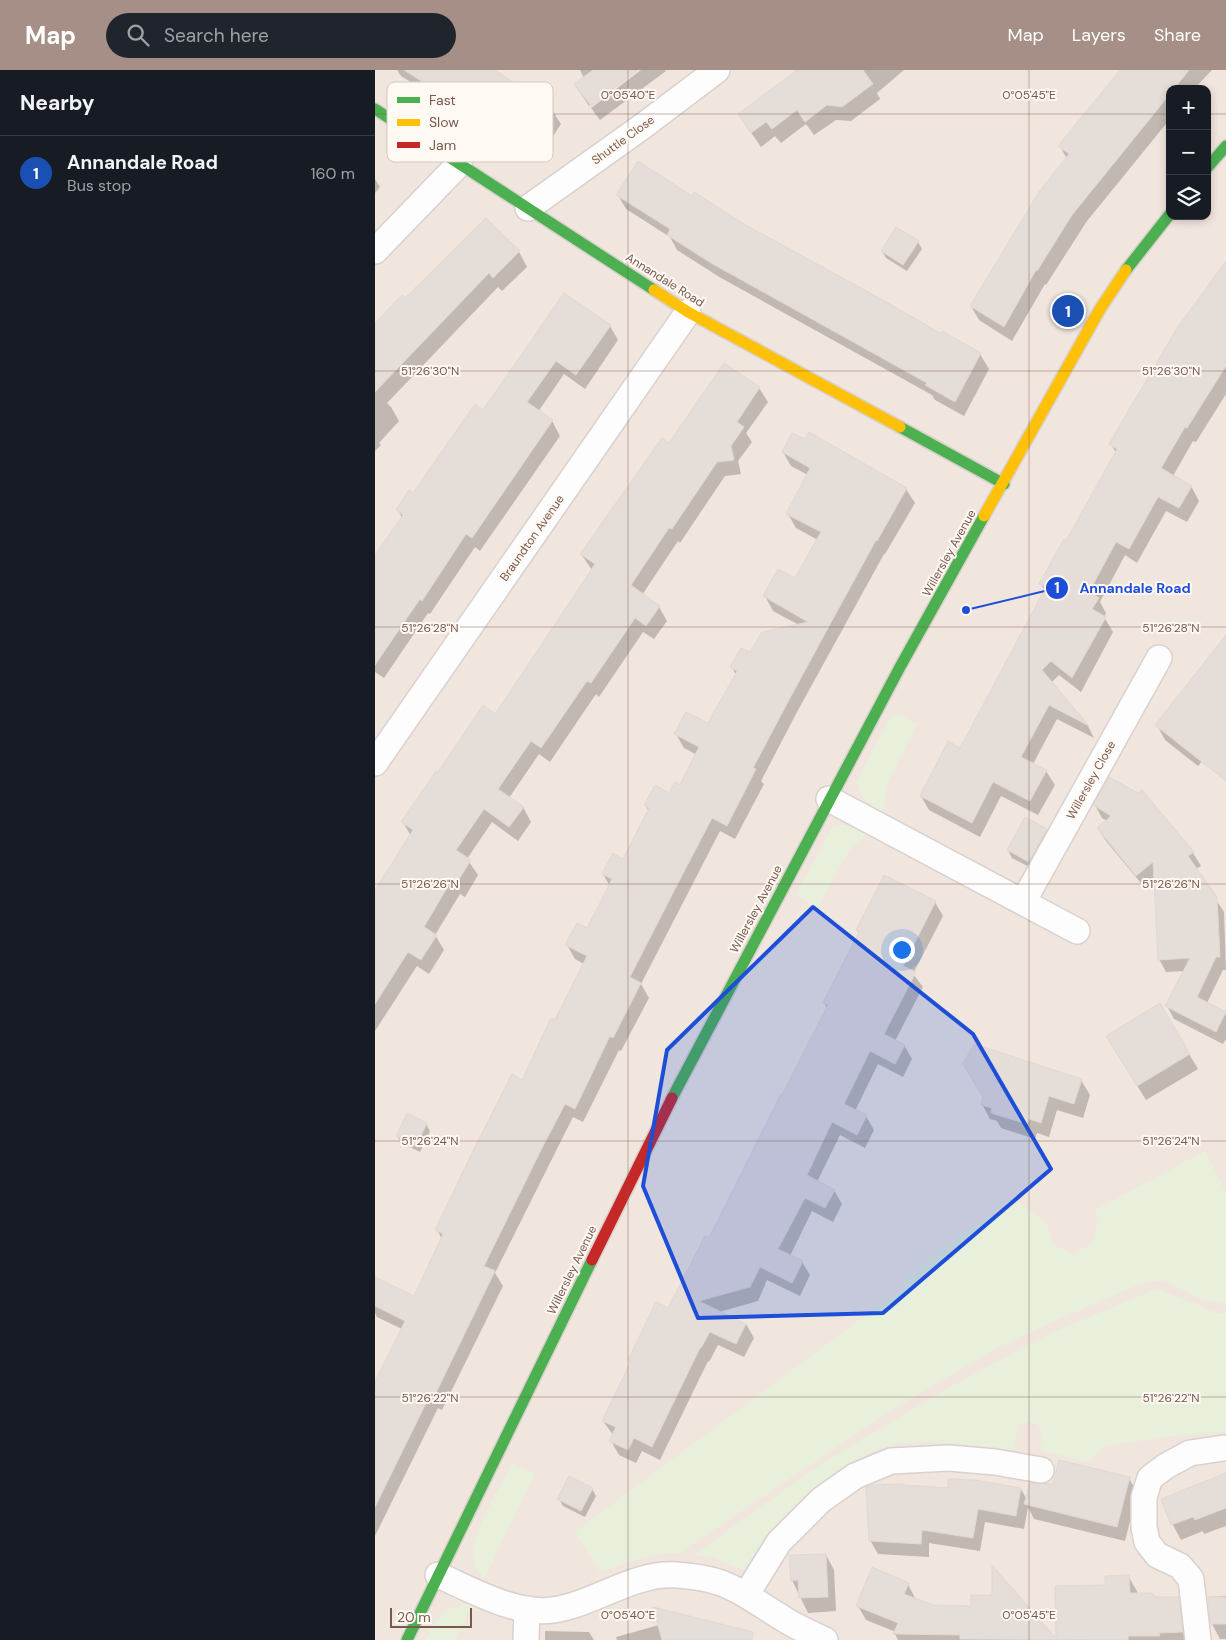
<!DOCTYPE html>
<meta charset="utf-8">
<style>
body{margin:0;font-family:"DM Sans",sans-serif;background:#20242c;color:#f1f3f6}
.controls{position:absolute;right:15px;top:15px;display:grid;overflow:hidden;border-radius:10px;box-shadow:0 2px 8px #0003}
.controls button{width:45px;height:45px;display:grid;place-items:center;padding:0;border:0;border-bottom:1px solid #363941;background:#171b24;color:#f1f3f6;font:25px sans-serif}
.scale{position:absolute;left:15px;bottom:12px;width:82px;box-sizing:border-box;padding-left:5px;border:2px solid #78594e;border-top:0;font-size:14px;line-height:18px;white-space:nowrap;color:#78594e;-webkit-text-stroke:4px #fff9f3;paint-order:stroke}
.you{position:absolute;left:526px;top:879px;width:18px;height:18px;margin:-12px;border:4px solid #fff;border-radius:50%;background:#1a73e8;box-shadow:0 0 0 8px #1a73e833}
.badge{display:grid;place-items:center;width:32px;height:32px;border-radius:50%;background:#a58f87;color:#fff;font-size:16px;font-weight:700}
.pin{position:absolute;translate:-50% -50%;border:2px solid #fff;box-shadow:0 1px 5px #0006}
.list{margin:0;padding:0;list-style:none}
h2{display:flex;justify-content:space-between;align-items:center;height:65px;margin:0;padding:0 20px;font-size:21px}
h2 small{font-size:16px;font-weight:400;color:#9ea1a6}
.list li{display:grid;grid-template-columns:32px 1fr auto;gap:15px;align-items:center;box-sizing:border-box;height:75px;padding:0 20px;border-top:1px solid #363941}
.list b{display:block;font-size:19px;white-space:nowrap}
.list p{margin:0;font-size:16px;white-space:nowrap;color:#9ea1a6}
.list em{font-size:16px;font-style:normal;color:#9ea1a6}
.icon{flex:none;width:28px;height:28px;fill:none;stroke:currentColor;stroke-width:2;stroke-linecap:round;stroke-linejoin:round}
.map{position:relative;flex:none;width:851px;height:1570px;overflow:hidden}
header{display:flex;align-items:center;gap:30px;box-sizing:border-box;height:70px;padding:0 25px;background:#a58f87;color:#fff}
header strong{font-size:24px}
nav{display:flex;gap:28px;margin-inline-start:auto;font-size:18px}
.search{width:350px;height:45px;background:#20242c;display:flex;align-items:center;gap:12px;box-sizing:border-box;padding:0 18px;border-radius:28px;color:#9ea1a6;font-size:19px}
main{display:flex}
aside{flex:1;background:#171b24}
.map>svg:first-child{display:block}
.residential{fill:#f1e6de;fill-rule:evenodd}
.green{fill:#e8efdb}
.shadow{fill:#0003}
.building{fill:#e5ddd7;stroke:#e2d7d2}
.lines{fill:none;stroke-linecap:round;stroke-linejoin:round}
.street-casing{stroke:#d8d1ce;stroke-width:28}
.fast-casing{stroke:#d8d0cc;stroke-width:14}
.slow-casing{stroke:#d8d0cc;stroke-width:14}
.jam-casing{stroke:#d8d0cc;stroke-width:14}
.street{stroke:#fefdfd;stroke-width:25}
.fast{stroke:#4caf50;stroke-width:11}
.slow{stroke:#ffc107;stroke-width:11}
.jam{stroke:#c62828;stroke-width:11}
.marked{fill:#1d4ed8;fill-opacity:0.2;stroke:#1d4ed8;stroke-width:4;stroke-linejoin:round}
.ticks{fill:none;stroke:#78594e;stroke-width:1;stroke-opacity:0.45}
.labels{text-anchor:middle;stroke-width:4;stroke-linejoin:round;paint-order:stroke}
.street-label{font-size:12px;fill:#78594e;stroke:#fff9f3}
.key{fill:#fff9f3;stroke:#d6c9c2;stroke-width:1}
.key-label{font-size:14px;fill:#78594e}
.ticks-label{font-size:12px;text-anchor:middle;fill:#78594e;stroke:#fff9f3;stroke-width:4;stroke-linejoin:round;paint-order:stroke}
.leader{fill:none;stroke:#1d4ed8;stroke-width:2}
.callout-dot{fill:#1d4ed8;stroke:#fff9f3;stroke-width:2}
.mark-label{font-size:15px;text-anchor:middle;font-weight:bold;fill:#fff}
.callout-label{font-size:14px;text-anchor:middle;font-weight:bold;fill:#1d4ed8;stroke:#fff9f3;stroke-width:4;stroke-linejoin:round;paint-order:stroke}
</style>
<header>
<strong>Map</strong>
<div class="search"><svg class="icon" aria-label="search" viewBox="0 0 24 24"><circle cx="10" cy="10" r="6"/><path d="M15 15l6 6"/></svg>Search here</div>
<nav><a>Map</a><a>Layers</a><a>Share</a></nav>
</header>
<main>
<aside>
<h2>Nearby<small></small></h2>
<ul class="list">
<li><span class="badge" style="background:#1a4fb4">1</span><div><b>Annandale Road</b><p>Bus stop</p></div><em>160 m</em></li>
</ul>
</aside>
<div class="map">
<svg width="851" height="1570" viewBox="0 0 851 1570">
<rect width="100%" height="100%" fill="#f8f4f0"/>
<path class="residential" d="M0 0H851V1570H0ZM795 19H832V146H795Z"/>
<g class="green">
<path d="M525 645 542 654 513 712 509 738 506 743C491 735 487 727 481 712L514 650 519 646Z"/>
<polygon points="479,754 496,761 474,781 443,837 421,825 457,757 464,755"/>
<path d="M830 1081 851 1123V1233L828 1230 787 1210 765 1214 686 1248 620 1279 520 1338 313 1477 307 1484C279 1480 251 1494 225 1502L200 1462 530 1216 529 1207 594 1158 643 1132 671 1153 678 1175 699 1185 719 1171 722 1149 720 1140Z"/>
<path d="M785 1220 842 1243 851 1244V1361L790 1367 730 1376 712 1392 665 1380 667 1362 662 1354 652 1352 643 1355 638 1380C599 1376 553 1368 515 1376 474 1384 416 1435 390 1468 383 1478 376 1490 369 1500L337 1487 319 1485 443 1396 575 1317 672 1265 776 1221Z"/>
<path d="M137 1393 160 1404 109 1509C103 1502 98 1495 98 1485 96 1465 127 1414 137 1393Z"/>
<path d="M98 1533 80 1570H50C62 1546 70 1536 98 1533Z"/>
</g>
<g class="shadow">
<polygon points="22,0 117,0 177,40 186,54 166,85 101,43 96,51 26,6"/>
<polygon points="205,0 262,0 214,36 200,15 209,8"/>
<polygon points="266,0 290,0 291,1 225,50 216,38"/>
<polygon points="424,0 529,0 502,23 505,29 476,51 461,50 439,65 431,54 406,73 400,66 386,77 364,45"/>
<polygon points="746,0 837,0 819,19 795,19 795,49 712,151 671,215 670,214 637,271 604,250 596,236 692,89 685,76"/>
<polygon points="0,109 5,117 0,123"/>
<polygon points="243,125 317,127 566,265 605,284 614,299 589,346 560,330 557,325 346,208 302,180 295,167 251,139"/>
<polygon points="543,172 547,179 532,201 511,188 507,181"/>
<polygon points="144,182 152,197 127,221 123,217 12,333 16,337 24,351 4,373 6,375 0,381 0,261"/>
<polygon points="851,195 851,324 821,372 818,371 798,406 816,416 824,431 812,452 791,441 762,493 750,485 725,532 731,543 729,547 738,562 706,622 684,605 676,613 713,656 719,668 682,649 658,694 671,701 680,715 663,745 626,726 605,767 554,740 546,726 585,679 670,521 666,514 692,472 741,383 736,374"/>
<polygon points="189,225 235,256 243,270 210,319 189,304 163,342 177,351 185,366 105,481 100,477 55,544 53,543 9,608 0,602 0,487 27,448 23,440 38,424 108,342"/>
<polygon points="384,318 393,332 371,363 377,372 363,391 366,404 350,406 305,473 303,471 267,525 284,537 292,551 279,569 268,562 224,627 221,624 175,692 164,684 134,728 148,737 156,752 143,771 117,752 92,789 103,805 90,827 85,824 60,865 69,880 54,904 42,896 0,961 0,824 36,766 28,752 63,704 121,645 217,500 206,484 294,375"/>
<polygon points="435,363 531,419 540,433 510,484 509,484 422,642 386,711 389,714 360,769 345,761 266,914 274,928 246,981 244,980 208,1052 198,1047 120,1203 128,1216 67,1340 63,1338 0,1466 0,1315 27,1259 2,1247 0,1243 0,1220 39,1228 67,1169 62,1160 148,1011 209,894 200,889 192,875 212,860 235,816 228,804 248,791 274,741 270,735 294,724 306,717 322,685 309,678 301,664 333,655 361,605 357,597 424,555 398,541 390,526 420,510 443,470 421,458 413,444 433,405 416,396 408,382 431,371"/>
<polygon points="851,571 851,661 823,696 790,670 782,655"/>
<polygon points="767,722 818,783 826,796 821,799 849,842 851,900 848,900 832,933 851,944 851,969 848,974 799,949 792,936 810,901 791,902 784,889 780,810 770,818 731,771 723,758 732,751 727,748 720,735 764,725"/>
<polygon points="671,760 675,767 658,799 637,788 633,780"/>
<polygon points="560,832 568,846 538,904 548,917 520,971 529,975 537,989 528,1007 503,994 480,1041 491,1046 499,1060 490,1078 465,1065 442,1112 459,1120 467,1134 458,1152 437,1141 415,1186 427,1192 435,1205 425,1226 392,1210 383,1231 344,1242 371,1254 379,1268 369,1287 343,1275 334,1292 333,1291 285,1390 267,1381 261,1393 244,1385 236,1371 238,1365 228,1351 256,1294 254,1290 294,1240 334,1170 453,939 449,933 485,864 482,860"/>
<polygon points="741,981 814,984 823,999 771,1030"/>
<polygon points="706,1010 715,1025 708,1048 682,1040 674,1067 662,1063 660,1069 626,1058 622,1051 615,1049 607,1034 609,1027"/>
<polygon points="51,1054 55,1061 45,1082 27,1073 22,1066"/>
<polygon points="851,1404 851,1456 829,1464 828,1461 806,1470 798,1455 787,1429"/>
<polygon points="754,1408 762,1423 750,1471 659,1449 653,1437 649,1459 610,1452 605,1481 554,1473 554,1487 503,1484 495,1470 529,1416 574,1419 646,1419 652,1430 679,1415"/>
<polygon points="217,1419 221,1426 210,1447 188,1436 184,1429"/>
<polygon points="451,1485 459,1500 461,1541 433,1543 417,1510"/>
<polygon points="618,1498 681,1570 523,1570 520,1564 521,1562 491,1550 483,1536 533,1514 541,1530 557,1537 597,1538 618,1526"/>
<polygon points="753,1506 762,1521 762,1525 781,1528 803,1528 811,1543 815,1570 682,1570 681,1517 731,1516"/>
<polygon points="851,1526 851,1569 845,1569 837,1554 834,1527"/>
<polygon points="284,1555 363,1570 242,1570 241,1567"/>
<polygon points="170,1561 214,1562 219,1570 170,1570"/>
</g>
<g class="building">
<polygon points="29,0 120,0 178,39 157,71 92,29 87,37"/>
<polygon points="218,0 263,0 216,36 199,14"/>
<polygon points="422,0 488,0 498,14 467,37 452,35 430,52 422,40 397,59 391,52 376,63 363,44"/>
<polygon points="745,0 814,0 799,19 795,19 795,24 697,145 662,201 661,200 629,257 595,236 664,122 694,84 683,76"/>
<polygon points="263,91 317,126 319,122 369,154 506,229 565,263 567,261 606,283 580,332 550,315 552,313 336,193 292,165 295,159 241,125"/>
<polygon points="111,148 145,181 118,208 114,203 0,322 0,253 27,225 30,228"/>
<polygon points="521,157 544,171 528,195 506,181"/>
<polygon points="851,191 851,296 812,358 810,357 786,398 817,416 804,438 783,427 754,479 741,472 714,522 724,528 717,539 731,547 697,608 676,591 667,600 714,656 674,635 646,687 672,700 655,731 618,712 597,753 545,726 573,671 585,678 671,517 664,514 689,469 691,471 742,379 734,374 802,258"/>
<polygon points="189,223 236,255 201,305 181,291 152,332 178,350 97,468 91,464 47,531 45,529 0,595 0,485 28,445 21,440 34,420 38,423 100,334 108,340"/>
<polygon points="349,293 385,317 362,352 369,357 356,376 359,390 342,392 297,459 294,458 256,515 285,536 271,556 260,548 216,613 212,611 166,678 156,671 123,719 149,737 134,757 109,739 81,780 96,790 81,814 76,811 49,857 62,865 46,890 33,882 0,934 0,820 38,760 26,752 61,701 63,702 108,635 120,644 220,494 205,484 287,368 294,373"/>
<polygon points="434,362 532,418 502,471 501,470 415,628 378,698 381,699 352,756 337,748 300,819 255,907 266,913 238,968 235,966 200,1039 190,1034 167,1078 109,1196 120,1201 59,1327 55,1325 0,1437 0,1312 30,1251 0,1236 0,1207 39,1226 68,1164 60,1160 99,1079 137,1004 147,1010 176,948 180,950 212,886 190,875 202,853 212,858 224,835 237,809 227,804 238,783 248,789 274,738 269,735 280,715 294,723 300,712 305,715 324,677 299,664 311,642 333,653 362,601 355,597 366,578 375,582 387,562 433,552 388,526 403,499 420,508 446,462 411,444 435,398 407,382 417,363 430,369"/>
<polygon points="851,565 851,711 780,655"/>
<polygon points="734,707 763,723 767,720 819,782 813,786 842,827 845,887 841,887 822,927 851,942 841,962 790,936 815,888 783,890 778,792 761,806 722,758 736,746 718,735"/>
<polygon points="650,747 672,759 654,792 632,780"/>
<polygon points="509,805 561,831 528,896 541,902 509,964 530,975 520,994 495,981 469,1034 492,1045 482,1065 457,1052 432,1105 460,1120 450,1138 430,1128 403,1179 428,1191 417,1213 385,1197 375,1217 324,1231 371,1254 361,1274 335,1262 326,1278 325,1278 277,1377 259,1368 253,1380 234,1371 241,1357 227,1351 256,1291 253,1290 281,1232 293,1238 330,1166 334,1168 406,1024 407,1025 453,935 448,933 484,862 481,860"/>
<polygon points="785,933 815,984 762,1016 731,966"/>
<polygon points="599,974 707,1009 699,1034 674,1026 666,1053 654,1049 652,1054 616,1043 617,1038 606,1035 608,1027 588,994"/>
<polygon points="32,1043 52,1053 41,1076 21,1066"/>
<polygon points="684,1390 755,1407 742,1457 649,1434 655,1413 678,1414"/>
<polygon points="851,1403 851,1438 820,1450 818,1447 796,1455 786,1429"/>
<polygon points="194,1406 218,1418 206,1441 182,1429"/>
<polygon points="573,1409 600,1410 646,1418 641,1446 603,1439 598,1468 547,1460 546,1474 494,1471 491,1417 496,1415 529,1414 530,1415 573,1418"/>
<polygon points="451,1484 453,1527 424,1528 423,1510 416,1511 414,1485"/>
<polygon points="617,1495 681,1568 680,1516 730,1515 730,1506 754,1505 755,1523 776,1523 781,1527 804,1527 808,1562 784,1563 785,1566 753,1566 753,1570 585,1569 585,1565 518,1564 523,1553 481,1536 497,1497 534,1513 529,1524 558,1535 596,1536 596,1525 617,1525"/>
<polygon points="833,1527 851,1527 851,1554 836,1554"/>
<polygon points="278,1537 378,1562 377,1570 287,1570"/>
</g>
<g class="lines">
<defs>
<g id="street">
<polyline points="153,138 268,56 342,0"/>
<polyline points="0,181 84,94"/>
<polyline points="0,693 313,242"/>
<polyline points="454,729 702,861"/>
<polyline points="648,832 784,588"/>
<path d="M63 1505C97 1520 140 1545 178 1540 220 1534 258 1502 302 1505 313 1506 325 1507 336 1510 360 1515 390 1538 412 1551 424 1558 437 1564 450 1570"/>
<polyline points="371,1525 404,1472 446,1430 480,1406 516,1391 574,1388 620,1392 666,1400"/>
<polyline points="151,1570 152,1539"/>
<polyline points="823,1570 816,1509 805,1496 782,1485 772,1472 769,1457 769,1427 775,1408 791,1396 815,1383 849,1378"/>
</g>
<g id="fast">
<polyline points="0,39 279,220"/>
<polyline points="832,98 851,76"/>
<polyline points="751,200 795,144"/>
<polyline points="525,357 629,414"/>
<polyline points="297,1028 525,597 609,446"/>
<polyline points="32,1570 217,1190"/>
</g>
<g id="slow">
<polyline points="279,220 313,242 525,357"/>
<polyline points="609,446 725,239 751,200"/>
</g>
<polyline id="jam" points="217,1190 297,1028"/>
</defs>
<use href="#street" class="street-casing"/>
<use href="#fast" class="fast-casing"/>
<use href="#slow" class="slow-casing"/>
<use href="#jam" class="jam-casing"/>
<use href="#street" class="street"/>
<use href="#fast" class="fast"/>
<use href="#slow" class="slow"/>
<use href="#jam" class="jam"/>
</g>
<path class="marked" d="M438 837 598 964 676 1099 508 1243 323 1248 268 1116 292 980Z"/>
<path class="ticks" d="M253 0V1570M654 0V1570M0 44H795M832 44H851M0 301H851M0 557H851M0 814H851M0 1071H851M0 1327H851"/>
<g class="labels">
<g class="street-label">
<text transform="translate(248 70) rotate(-36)" y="4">Shuttle Close</text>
<text transform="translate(290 210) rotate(32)" y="4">Annandale Road</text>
<text transform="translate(157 468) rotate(-55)" y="4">Braundton Avenue</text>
<text transform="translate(574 483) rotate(-61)" y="4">Willersley Avenue</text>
<text transform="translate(716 710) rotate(-61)" y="4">Willersley Close</text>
<text transform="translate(381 839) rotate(-62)" y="4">Willersley Avenue</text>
<text transform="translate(197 1200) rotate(-64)" y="4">Willersley Avenue</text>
</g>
</g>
<rect x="12" y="12" width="166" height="80" rx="8" class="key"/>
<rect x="22" y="27" width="23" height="6" fill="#4caf50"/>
<rect x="22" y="49" width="23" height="7" fill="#ffc107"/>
<rect x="22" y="72" width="23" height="6" fill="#c62828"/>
<g class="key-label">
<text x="54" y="35">Fast</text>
<text x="54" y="57">Slow</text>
<text x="54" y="80">Jam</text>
</g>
<g class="ticks-label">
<text x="253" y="29">0°05'40"E</text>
<text x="654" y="29">0°05'45"E</text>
<text x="55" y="305">51°26'30"N</text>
<text x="796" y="305">51°26'30"N</text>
<text x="55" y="562">51°26'28"N</text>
<text x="796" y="562">51°26'28"N</text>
<text x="55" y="818">51°26'26"N</text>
<text x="796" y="818">51°26'26"N</text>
<text x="55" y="1075">51°26'24"N</text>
<text x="796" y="1075">51°26'24"N</text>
<text x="55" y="1332">51°26'22"N</text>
<text x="796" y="1332">51°26'22"N</text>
<text x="253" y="1549">0°05'40"E</text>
<text x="654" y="1549">0°05'45"E</text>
</g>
<path class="leader" d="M591 540L682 518"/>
<g class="callout-dot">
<circle cx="591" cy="540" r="5"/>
<circle cx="682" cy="518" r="12"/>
</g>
<g class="mark-label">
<text x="682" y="523">1</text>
</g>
<g class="callout-label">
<text x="760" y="523">Annandale Road</text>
</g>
</svg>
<div class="controls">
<button>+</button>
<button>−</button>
<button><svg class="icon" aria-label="layers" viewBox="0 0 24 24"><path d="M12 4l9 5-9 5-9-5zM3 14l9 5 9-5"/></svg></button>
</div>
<div class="scale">20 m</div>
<div class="you"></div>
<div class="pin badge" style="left:693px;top:241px;background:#1a4fb4">1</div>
</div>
</main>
